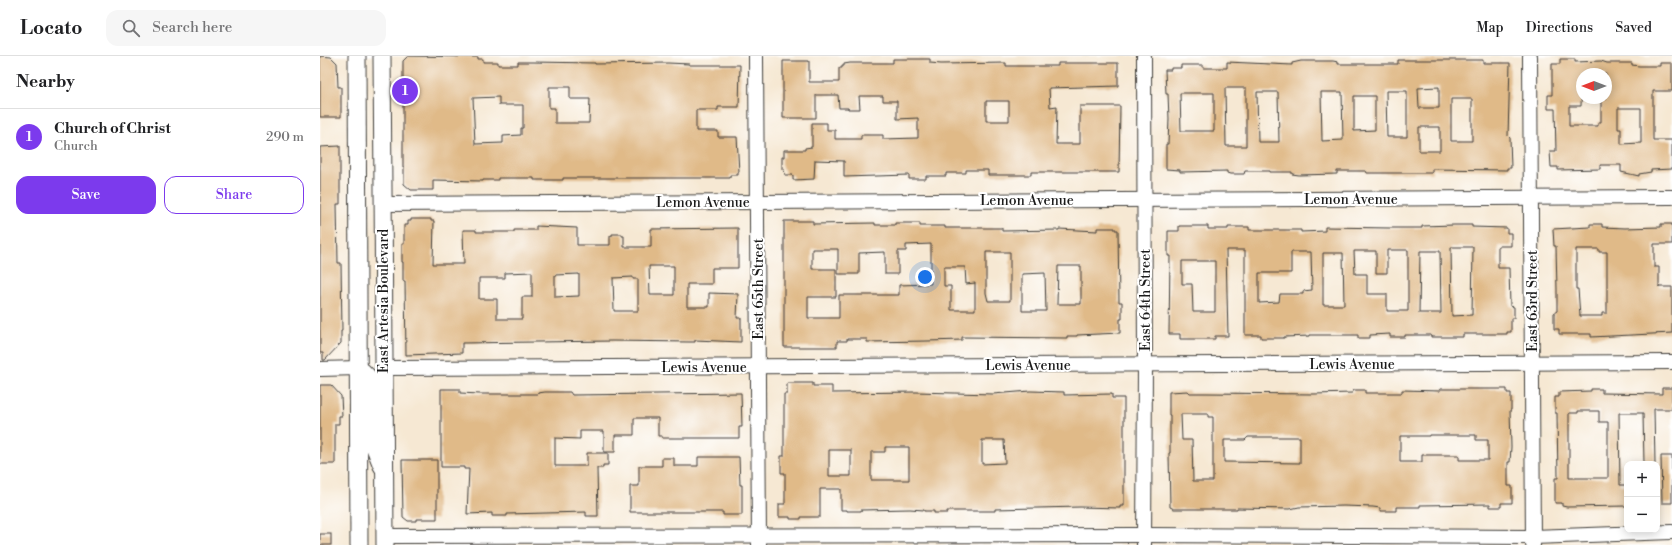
<!DOCTYPE html>
<meta charset="utf-8">
<style>
body{margin:0;font-family:"Libre Bodoni",serif;background:#f6f6f6;color:#202124}
.controls{position:absolute;right:12px;bottom:12px;display:grid;overflow:hidden;border-radius:8px;box-shadow:0 2px 10px #0003}
.controls button{width:36px;height:36px;display:grid;place-items:center;padding:0;border:0;border-bottom:1px solid #e0e0e0;background:#fff;color:#202124;font:20px sans-serif}
.compass{position:absolute;left:1256px;top:12px;width:36px;height:36px;border-radius:50%;background:#fff;box-shadow:0 2px 10px #0003;rotate:270deg}
.you{position:absolute;left:605px;top:221px;width:14px;height:14px;margin:-10px;border:3px solid #fff;border-radius:50%;background:#1a73e8;box-shadow:0 0 0 6px #1a73e833}
.badge{display:grid;place-items:center;width:26px;height:26px;border-radius:50%;background:#7c3aed;color:#fff;font-size:13px;font-weight:700}
.pin{position:absolute;translate:-50% -50%;border:2px solid #fff;box-shadow:0 1px 4px #0006}
.list{margin:0;padding:0;list-style:none}
h2{display:flex;justify-content:space-between;align-items:center;height:52px;margin:0;padding:0 16px;font-size:17px}
h2 small{font-size:13px;font-weight:400;color:#757577}
.list li{display:grid;grid-template-columns:26px 1fr auto;gap:12px;align-items:center;box-sizing:border-box;height:56px;padding:0 16px;border-top:1px solid #e0e0e0}
.list b{display:block;font-size:15px;white-space:nowrap}
.list p{margin:0;font-size:13px;white-space:nowrap;color:#757577}
.list em{font-size:13px;font-style:normal;color:#757577}
.actions{display:flex;gap:8px;padding:12px 16px}
.actions a{flex:1;padding:9px 0;border:1px solid #7c3aed;border-radius:12px;text-align:center;font-size:14px;color:#7c3aed}
.actions .main{background:#7c3aed;color:#fff}
.icon{flex:none;width:22px;height:22px;fill:none;stroke:currentColor;stroke-width:2;stroke-linecap:round;stroke-linejoin:round}
.map{position:relative;flex:none;width:1352px;height:489px;overflow:hidden}
header{display:flex;align-items:center;gap:24px;box-sizing:border-box;height:56px;padding:0 20px;background:#fff;border-bottom:1px solid #e0e0e0}
header strong{font-size:19px}
nav{display:flex;gap:22px;margin-inline-start:auto;font-size:14px}
.search{width:280px;height:36px;background:#f6f6f6;display:flex;align-items:center;gap:10px;box-sizing:border-box;padding:0 14px;border-radius:12px;color:#757577;font-size:15px}
main{display:flex}
aside{flex:1;background:#fff}
.map>svg:first-child{display:block}
.building{fill:#e0ba88;fill-rule:evenodd}
.lines{fill:none;stroke-linecap:round;stroke-linejoin:round}
.minor-casing{stroke:#3d3b37;stroke-width:16}
.major-casing{stroke:#3d3b37;stroke-width:19}
.minor{stroke:#fff;stroke-width:14}
.major{stroke:#fff;stroke-width:17}
.labels{text-anchor:middle;stroke-width:4;stroke-linejoin:round;paint-order:stroke}
.street-label{font-size:14px;fill:#1c1c1c;stroke:#fff}
</style>
<header>
<strong>Locato</strong>
<div class="search"><svg class="icon" aria-label="search" viewBox="0 0 24 24"><circle cx="10" cy="10" r="6"/><path d="M15 15l6 6"/></svg>Search here</div>
<nav><a>Map</a><a>Directions</a><a>Saved</a></nav>
</header>
<main>
<aside>
<h2>Nearby<small></small></h2>
<ul class="list">
<li><span class="badge">1</span><div><b>Church of Christ</b><p>Church</p></div><em>290 m</em></li>
</ul>
<div class="actions"><a class="main">Save</a><a>Share</a></div>
</aside>
<div class="map">
<svg width="1352" height="489" viewBox="0 0 1352 489">
<rect width="100%" height="100%" fill="#fff"/>
<filter id="ink" filterUnits="userSpaceOnUse"><feTurbulence type="fractalNoise" baseFrequency=".025" numOctaves="2"/><feDisplacementMap in="SourceGraphic" scale="8" xChannelSelector="R" yChannelSelector="G"/><feConvolveMatrix kernelMatrix="1 2 1 2 8 2 1 2 1" color-interpolation-filters="sRGB"/></filter>
<filter id="wash" filterUnits="userSpaceOnUse"><feTurbulence type="fractalNoise" baseFrequency=".012" numOctaves="4" result="noise"/><feDisplacementMap in="SourceGraphic" scale="16" xChannelSelector="R" yChannelSelector="G"/><feGaussianBlur stdDeviation="0.9" result="paint"/><feColorMatrix in="noise" values="0 0 0 0 0 0 0 0 0 0 0 0 0 0 0 0 0 1.4 0 .05"/><feComposite in="paint" operator="in"/></filter>
<g filter="url(#wash)">
<rect width="100%" height="100%" fill="#f6e8d3"/>
<g id="blocks">
<g class="building">
<polygon points="0,0 11,1 17,7 18,31 21,31 21,61 0,61"/>
<path d="M88 0 158 1V3H163V6H178V9H198V6H213L275 7V8L348 7 369 8V9H420L419 51H398V54H376V75H398V81H417L419 116H418V119H410V122H243V124H214V122H178V124H163V125L113 124V134H91L84 128V111H83V5ZM229 31H250V43H270L269 67H235V52H229ZM179 41V49H203V72H201V79L183 80V87L155 88 153 42Z"/>
<path d="M573 3H610V7L621 8 686 7V10H738V7H798V30L729 32 730 51 737 50 736 88H760V50H800L799 116H711V119H668V114H646V117H626V120H606V123H589V119L524 121V105L495 104 494 123 473 124V119H465L464 113H462V101H464V94H485V92L492 91V67H507V74H515V83H541V79H563V83L598 82V62L577 63V45H563V40H539L540 53H528V52H519L518 39H496V62H463V5H489V26H519V12H522V10H524V8L530 7H573ZM666 45H689V65H666Z"/>
<path d="M1240 3H1255V6L1281 5 1287 7H1312V9L1319 10H1340V7H1352V35H1333V84H1352V113L1331 114V116L1319 118V120L1301 116V109H1280V113L1238 114V111H1231L1230 95H1236L1235 53H1228V39H1232V8H1240ZM1262 18H1286V42H1281V66H1278V70H1249V50H1261ZM1298 52H1321V87L1301 88V73H1298Z"/>
<path d="M1078 4H1163V7H1190L1188 80 1190 82 1191 112H1187V114L1112 113V117H1047L1046 115H1017V118L979 119 972 118V116H950V115H925L924 118H910L907 117V115L860 116V114L846 113V88H848L849 63 848 38H846L845 14H851V12H861V9H883V12H907V6L972 9V7L981 5H1013L1018 6V8H1078ZM1119 31V52H1099L1098 32ZM905 32H926V90H906ZM1066 35H1087V81H1067ZM937 36H958L959 86H938ZM1001 36H1022L1023 84 1002 85ZM860 37H894V75H861ZM1034 40H1055V74L1034 75ZM1131 43H1152V85H1131ZM1099 71H1120V95H1099Z"/>
<polygon points="20,90 20,148 17,148 18,207 21,207 22,275 21,275 21,287 5,304 3,304 3,297 0,297 0,91"/>
<path d="M91 163H111V165H114L113 208H144L143 174H156V176H194V174H216V170L257 172V189H290V180H292V178H302V180H304V191H331V173L418 172V212H392V228H367V251H389V237L418 238 417 262H421V286L375 284V286H369L292 285 142 287V297L86 299 85 225H83V206H82V188H84V169H88V165H91ZM329 210H354V239H330ZM212 216V241H202V263H177V243H159V222H185V217ZM259 218V240L235 241V219ZM313 221V223H318V255H294L293 222Z"/>
<path d="M464 165H493V168L555 167V169H575V167H600V170H625V172H682V175L739 174V173L777 175V172H795V174H798L799 246H802V263H800V277L757 279V280H747V282L642 281V284L607 285 547 286V283H527V285H517V291H464ZM611 188V228L579 229V239H519V262H488V241H516V213H492V193H518V218H539V197L565 196V218H578V195H586V189ZM666 196H690V245H668L666 237ZM738 210H761V248H737ZM624 211H645L646 228 655 227V254H631V230H624ZM725 217 726 255H702V218Z"/>
<path d="M1270 168H1282V171L1305 172 1341 171V168H1352V188H1334V211H1339V231H1352V277L1271 281V278H1239V273H1234V257L1237 255V233L1236 190H1234L1233 173 1270 171ZM1256 193H1279V196H1287V257H1282V260H1260L1258 233H1256Z"/>
<path d="M1134 169H1152V171L1187 172V177H1191V190H1178V212H1189L1190 250 1194 251V262H1191V276H1187V278H1143V281H1111V279H1085V281H1070V278L1050 279V282H1038V279H990V280L964 281V282H941V279H925V194H906L908 280H895V283H860V278H849L850 200H848V175H859V170H888V173H908V171H929V174H981V176L1005 175V171L1070 172H1102V170ZM1131 191H1153L1152 259 1132 260ZM1067 194H1088V255H1067V238H1047V218H1035L1034 195H1056V217H1067ZM1100 195H1120L1121 257H1099ZM971 196H991L992 234 983 235V238H960L959 246 939 247V217H971ZM1003 197H1023L1024 249H1003ZM862 205H895V256H873L872 228H862Z"/>
<path d="M467 327H493V330H512V337L596 336 673 338 710 335 744 336V339L792 338V342H804V450H800V452L760 451 675 453V455H627V457H614V455H604V454L590 453 541 454V455H527V454H521V433H500V461H481V463H470V461H459V448H465V417H461V400H464V338H467ZM662 384H684L685 407 662 408ZM565 391H589V424H551V396H565ZM509 394H531V420H509Z"/>
<polygon points="0,329 11,329 21,340 22,360 19,360 19,368 15,368 15,408 0,408"/>
<path d="M1342 332H1352V353H1334L1335 408H1324L1323 357H1299L1300 429H1307V450L1247 451 1242 450V447H1235V422H1238L1237 357H1235V341H1239V336L1271 335V333H1282V337L1342 338ZM1258 355H1279V366H1288V422H1249V357H1258Z"/>
<polygon points="121,333 140,333 140,337 160,338 218,338 218,337 225,336 250,336 252,339 421,337 422,371 419,371 419,382 342,382 342,380 338,380 338,362 314,362 314,379 295,379 295,396 284,396 284,375 260,375 260,383 235,382 235,410 267,410 267,397 288,397 288,409 283,409 283,412 277,412 278,460 266,460 266,456 187,458 187,460 172,460 172,457 147,458 149,413 144,413 144,411 121,411"/>
<path d="M1120 333H1187V337H1191V354H1190L1191 391 1190 406H1188V430H1192V447H1181V451H1170V448L1100 449V451H1076V455H1060V452L1053 451 1024 450 979 451 970 453 917 452V453H854L850 451 849 397H850V359H849V336L868 335 870 337H885L994 338 1032 337 1034 334H1045V337H1082V334L1120 335ZM861 358H888V361H893V425H873L872 384H862ZM1109 379H1156V384H1168V404H1139V399H1102V406H1080V380H1109ZM928 381H980V407L904 406V384H925Z"/>
<polygon points="1341,400 1352,400 1352,447 1342,447"/>
<polygon points="378,401 419,401 420,429 422,429 422,459 403,459 403,456 310,456 310,430 319,430 319,410 342,410 342,402 354,402 354,410 378,410"/>
<polygon points="82,404 117,404 117,463 96,463 96,465 88,465 83,461"/>
<rect x="0" y="478" width="11" height="11"/>
</g>
</g>
</g>
<g filter="url(#ink)">
<use href="#blocks" fill-opacity="0" stroke="#3d3b37" stroke-width="1"/>
<g class="lines">
<defs>
<g id="minor">
<polyline points="436,0 439,489"/>
<polyline points="824,0 825,309 824,489"/>
<polyline points="1210,0 1213,489"/>
<polyline points="63,148 1352,141"/>
<polyline points="63,312 1352,306"/>
<polyline points="0,313 39,312"/>
<polyline points="65,480 824,479 1213,481 1352,476"/>
</g>
<g id="major">
<polyline points="37,0 39,489"/>
<path d="M62 0C63 163 65 326 65 489"/>
<polyline points="42,315 48,321 51,340 52,384 62,410"/>
</g>
</defs>
<use href="#minor" class="minor-casing"/>
<use href="#major" class="major-casing"/>
<use href="#minor" class="minor"/>
<use href="#major" class="major"/>
</g>
</g>
<g class="labels">
<g class="street-label">
<text x="1031" y="148">Lemon Avenue</text>
<text x="707" y="149">Lemon Avenue</text>
<text x="383" y="151">Lemon Avenue</text>
<text transform="translate(438 233) rotate(-90)" y="5">East 65th Street</text>
<text transform="translate(825 244) rotate(-90)" y="5">East 64th Street</text>
<text transform="translate(63 245) rotate(-90)" y="5">East Artesia Boulevard</text>
<text transform="translate(1212 245) rotate(-90)" y="5">East 63rd Street</text>
<text x="1032" y="313">Lewis Avenue</text>
<text x="708" y="314">Lewis Avenue</text>
<text x="384" y="316">Lewis Avenue</text>
</g>
</g>
</svg>
<div class="controls">
<button>+</button>
<button>−</button>
</div>
<svg class="compass" viewBox="-18 -18 36 36"><path d="M0-13l5 13h-10z" fill="#e53935"/><path d="M0 13l5-13h-10z" fill="#757577"/></svg>
<div class="you"></div>
<div class="pin badge" style="left:85px;top:35px">1</div>
</div>
</main>
